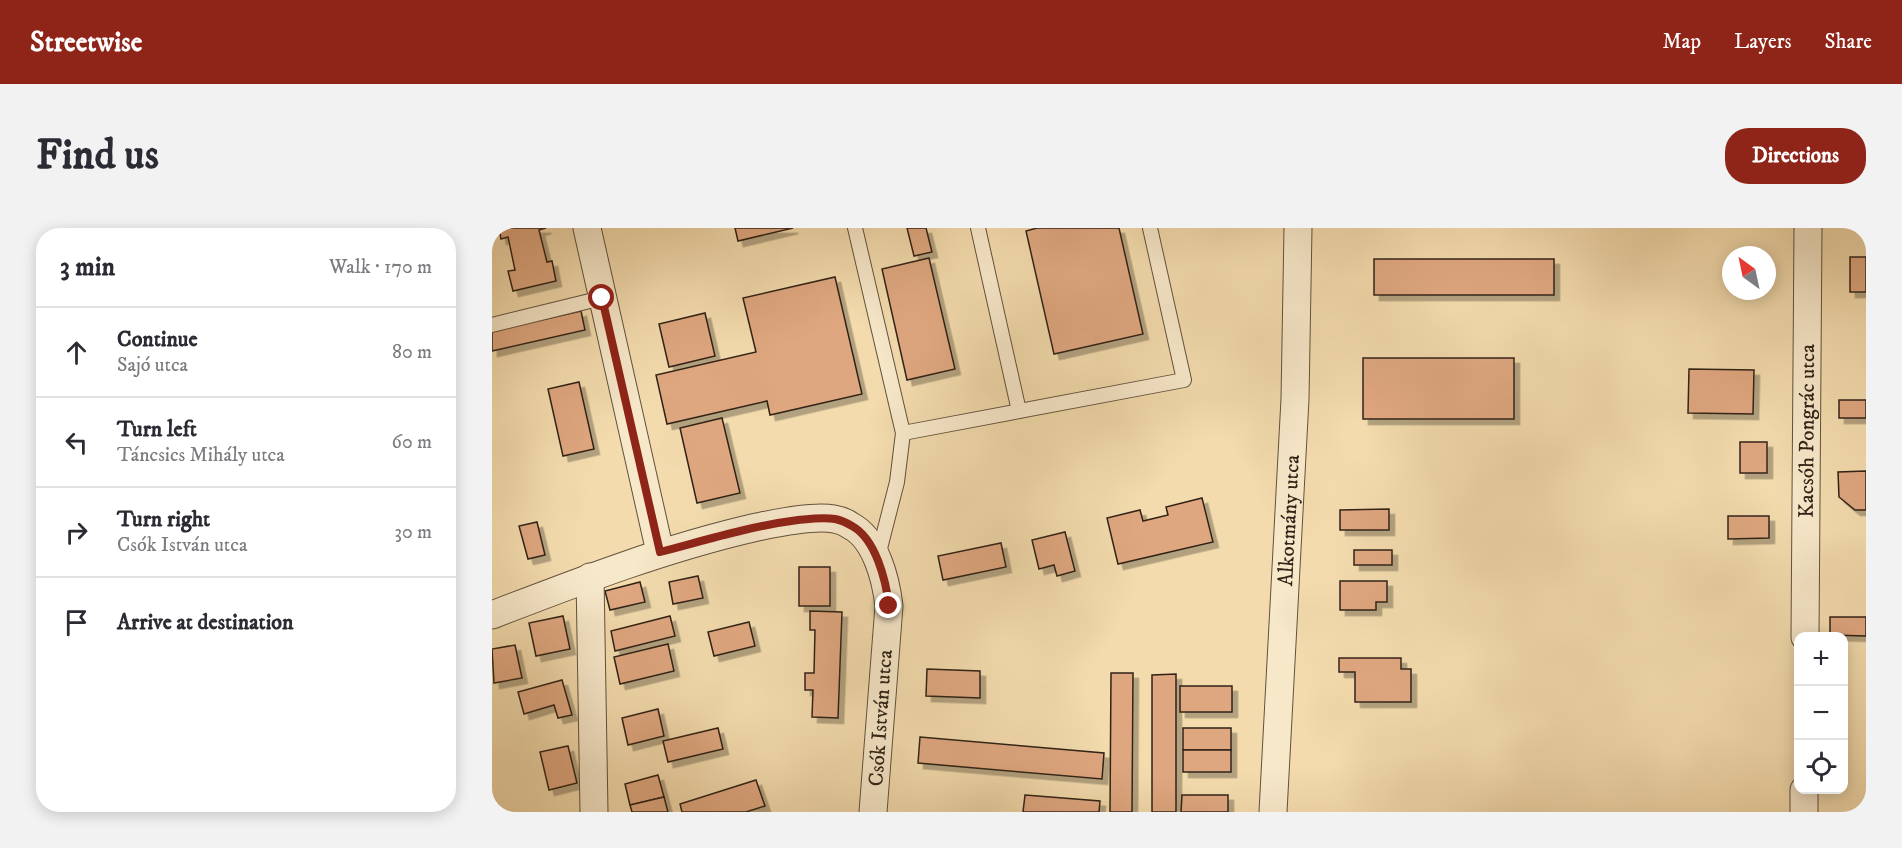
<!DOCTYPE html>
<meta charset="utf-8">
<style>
body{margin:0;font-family:"IM FELL DW Pica",serif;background:#f2f2f3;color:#2b2b33}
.controls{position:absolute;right:18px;bottom:18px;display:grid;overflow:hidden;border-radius:12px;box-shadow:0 3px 15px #0003}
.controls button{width:54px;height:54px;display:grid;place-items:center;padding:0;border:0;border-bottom:2px solid #e1e1e2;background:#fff;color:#2b2b33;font:30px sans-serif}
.compass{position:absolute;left:1230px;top:18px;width:54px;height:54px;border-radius:50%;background:#fff;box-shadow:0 3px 15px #0003;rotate:327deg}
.stop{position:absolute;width:18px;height:18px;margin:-14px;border:4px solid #8f2418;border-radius:50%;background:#fff}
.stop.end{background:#8f2418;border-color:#fff;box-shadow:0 2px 6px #0008}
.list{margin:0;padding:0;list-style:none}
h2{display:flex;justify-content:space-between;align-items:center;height:78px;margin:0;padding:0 24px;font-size:26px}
h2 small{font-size:20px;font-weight:400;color:#7c7c81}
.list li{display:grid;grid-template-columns:39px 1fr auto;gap:18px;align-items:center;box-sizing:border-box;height:90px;padding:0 24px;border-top:2px solid #e1e1e2}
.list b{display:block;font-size:22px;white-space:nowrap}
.list p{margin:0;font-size:20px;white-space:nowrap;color:#7c7c81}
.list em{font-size:20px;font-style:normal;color:#7c7c81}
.icon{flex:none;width:33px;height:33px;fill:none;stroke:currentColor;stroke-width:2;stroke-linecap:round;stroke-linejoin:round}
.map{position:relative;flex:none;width:1374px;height:584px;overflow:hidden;border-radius:24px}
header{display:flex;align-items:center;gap:36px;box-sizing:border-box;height:84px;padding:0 30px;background:#8f2418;color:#fff}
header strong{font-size:28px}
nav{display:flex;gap:33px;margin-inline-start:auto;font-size:21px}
.intro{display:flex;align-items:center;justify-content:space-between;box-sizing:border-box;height:144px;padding:0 36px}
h1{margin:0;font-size:42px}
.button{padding:15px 27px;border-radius:24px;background:#8f2418;color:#fff;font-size:21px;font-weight:700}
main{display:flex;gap:36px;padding:0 36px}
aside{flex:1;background:#fff;border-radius:24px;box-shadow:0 3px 15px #0003}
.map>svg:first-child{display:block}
.building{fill:#dfa780;stroke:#302317;stroke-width:1.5;filter:url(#shadow)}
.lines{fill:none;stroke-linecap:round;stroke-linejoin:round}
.lane-casing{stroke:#61513c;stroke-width:16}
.street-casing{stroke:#61513c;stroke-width:29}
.lane{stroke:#f7e8ca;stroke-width:14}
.street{stroke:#f7e8ca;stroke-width:27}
.route{stroke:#8f2418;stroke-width:8}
.labels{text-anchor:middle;stroke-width:5;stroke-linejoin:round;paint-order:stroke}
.street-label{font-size:21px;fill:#302317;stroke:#f7e8ca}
</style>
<header>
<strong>Streetwise</strong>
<nav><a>Map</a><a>Layers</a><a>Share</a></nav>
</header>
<div class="intro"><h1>Find us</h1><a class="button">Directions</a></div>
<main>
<aside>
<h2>3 min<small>Walk · 170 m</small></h2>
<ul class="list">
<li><svg class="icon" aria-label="ahead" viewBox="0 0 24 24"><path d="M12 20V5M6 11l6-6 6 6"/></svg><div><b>Continue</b><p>Sajó utca</p></div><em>80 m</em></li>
<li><svg class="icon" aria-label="left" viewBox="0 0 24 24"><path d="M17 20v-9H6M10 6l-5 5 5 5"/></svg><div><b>Turn left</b><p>Táncsics Mihály utca</p></div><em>60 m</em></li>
<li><svg class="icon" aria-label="right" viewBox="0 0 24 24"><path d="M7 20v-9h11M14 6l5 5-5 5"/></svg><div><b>Turn right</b><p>Csók István utca</p></div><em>30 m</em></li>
<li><svg class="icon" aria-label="arrive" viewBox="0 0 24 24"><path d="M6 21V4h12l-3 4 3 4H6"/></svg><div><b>Arrive at destination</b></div></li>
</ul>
</aside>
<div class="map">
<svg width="1374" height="584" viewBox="0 0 1374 584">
<defs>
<filter id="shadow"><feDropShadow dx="5.5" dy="5.5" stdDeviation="0" flood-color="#0004"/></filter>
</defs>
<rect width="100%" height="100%" fill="#f3dbad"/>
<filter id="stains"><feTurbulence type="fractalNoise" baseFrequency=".00333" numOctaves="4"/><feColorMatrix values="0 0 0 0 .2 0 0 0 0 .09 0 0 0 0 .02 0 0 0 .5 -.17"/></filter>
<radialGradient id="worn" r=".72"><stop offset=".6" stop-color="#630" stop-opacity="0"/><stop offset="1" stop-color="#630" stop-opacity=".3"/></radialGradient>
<g class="building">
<polygon points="7,0 54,0 47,2 55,34 60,33 64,53 21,63 16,43 23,42 16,9 9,11"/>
<polygon points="243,0 301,0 246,13"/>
<polygon points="415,0 434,0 440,24 422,28"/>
<polygon points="545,0 627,0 651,106 562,126 534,3"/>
<rect x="1358" y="29" width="16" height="35"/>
<polygon points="437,30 463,141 415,152 390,41"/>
<rect x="882" y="31" width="180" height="36"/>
<polygon points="343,49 370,166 278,187 275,173 175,196 164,147 264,124 251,70"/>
<polygon points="89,83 93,102 0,123 0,103"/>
<polygon points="213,85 223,128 177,139 167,96"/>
<rect x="871" y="130" width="151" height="61"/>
<polygon points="1197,141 1262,142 1261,186 1196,185"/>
<polygon points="87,154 102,221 71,228 56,161"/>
<rect x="1347" y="172" width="27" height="18"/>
<polygon points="230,190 248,265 205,275 188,200"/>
<rect x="1248" y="214" width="27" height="31"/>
<polygon points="1374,243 1374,282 1363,282 1347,269 1346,244"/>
<polygon points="710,270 721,314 626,336 615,290 648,282 651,293 676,287 674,279"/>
<polygon points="897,281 897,302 848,302 848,282"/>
<polygon points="1236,288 1277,288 1277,310 1236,311"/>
<polygon points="45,294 53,327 36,331 27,298"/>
<polygon points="573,304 583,343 565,348 562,337 547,341 540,312"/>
<polygon points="509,315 514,339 451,352 446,328"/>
<rect x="862" y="322" width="38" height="15"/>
<rect x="307" y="339" width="31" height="39"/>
<polygon points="206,348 211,370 181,376 177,354"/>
<polygon points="848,353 895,353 895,374 884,374 884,382 848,382"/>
<polygon points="148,354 153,374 118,382 113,363"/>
<polygon points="318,383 350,384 346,490 320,489 321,462 313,462 313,445 322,445 323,402 318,402"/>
<polygon points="71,388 78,421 44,428 37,395"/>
<polygon points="178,388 183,408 123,423 119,403"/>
<polygon points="1338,389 1374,389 1374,408 1338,407"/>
<polygon points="257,394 263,418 222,428 216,404"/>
<polygon points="176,416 182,443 128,456 122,429"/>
<polygon points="23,417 30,450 2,455 0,421"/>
<polygon points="847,430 909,430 909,441 919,441 919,474 863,474 863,444 847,444"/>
<polygon points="435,441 488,443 488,470 434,468"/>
<polygon points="619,445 641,445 640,584 618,584"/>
<polygon points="684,446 684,584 660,584 660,447"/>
<polygon points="70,452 80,487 66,490 62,477 32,486 26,464"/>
<rect x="688" y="458" width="52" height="26"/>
<polygon points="166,481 172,508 136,517 130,490"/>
<polygon points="226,500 231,521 176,534 171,513"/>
<rect x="691" y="500" width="48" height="22"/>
<polygon points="428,509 612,525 610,551 426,535"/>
<polygon points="76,518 85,555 57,562 48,524"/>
<rect x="691" y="522" width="48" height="22"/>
<polygon points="166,547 172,569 138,577 133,556"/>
<polygon points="264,552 273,578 254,584 190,584 188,576"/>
<polygon points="533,567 608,573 607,584 531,584"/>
<polygon points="690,567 736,567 736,584 689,584"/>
<polygon points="172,569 176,584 140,584 138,577"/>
</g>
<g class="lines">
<defs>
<g id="lane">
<polyline points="363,0 411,205 405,254 386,328"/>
<polyline points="486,0 527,183"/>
<polyline points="0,97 110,70"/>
<polyline points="411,205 692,152 658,0"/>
</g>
<g id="street">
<polyline points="95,0 168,324"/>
<polyline points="98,349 102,584"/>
<path d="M0 387C88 353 173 320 265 299 285 295 322 287 342 291 348 292 355 295 359 298 384 311 394 352 397 378L381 584"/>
<path id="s1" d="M1313 409 1316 0"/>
<path id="s2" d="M781 584 803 171 806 0"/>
<polyline points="1312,584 1312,562"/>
</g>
</defs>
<use href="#lane" class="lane-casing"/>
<use href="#street" class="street-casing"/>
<use href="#lane" class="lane"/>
<use href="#street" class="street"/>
</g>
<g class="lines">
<path class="route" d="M110 70 168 324C214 312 259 298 306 292 317 291 331 289 343 291 348 292 355 295 360 298 384 311 394 353 397 378"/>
</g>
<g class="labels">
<g class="street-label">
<text dy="7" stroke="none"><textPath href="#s1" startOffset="206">Kacsóh Pongrác utca</textPath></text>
<text dy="7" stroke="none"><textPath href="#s2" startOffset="292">Alkotmány utca</textPath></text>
<text transform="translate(388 490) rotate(-86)" y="7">Csók István utca</text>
</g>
</g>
<rect width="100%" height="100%" filter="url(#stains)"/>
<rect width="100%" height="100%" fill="url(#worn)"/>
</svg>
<div class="controls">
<button>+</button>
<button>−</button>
<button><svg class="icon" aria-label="locate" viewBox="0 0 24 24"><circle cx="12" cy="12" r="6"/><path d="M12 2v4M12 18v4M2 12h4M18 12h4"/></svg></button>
</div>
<svg class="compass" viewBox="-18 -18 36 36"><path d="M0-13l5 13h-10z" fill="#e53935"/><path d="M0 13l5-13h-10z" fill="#7c7c81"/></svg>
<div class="stop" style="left:110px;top:70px"></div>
<div class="stop end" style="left:397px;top:378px"></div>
</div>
</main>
